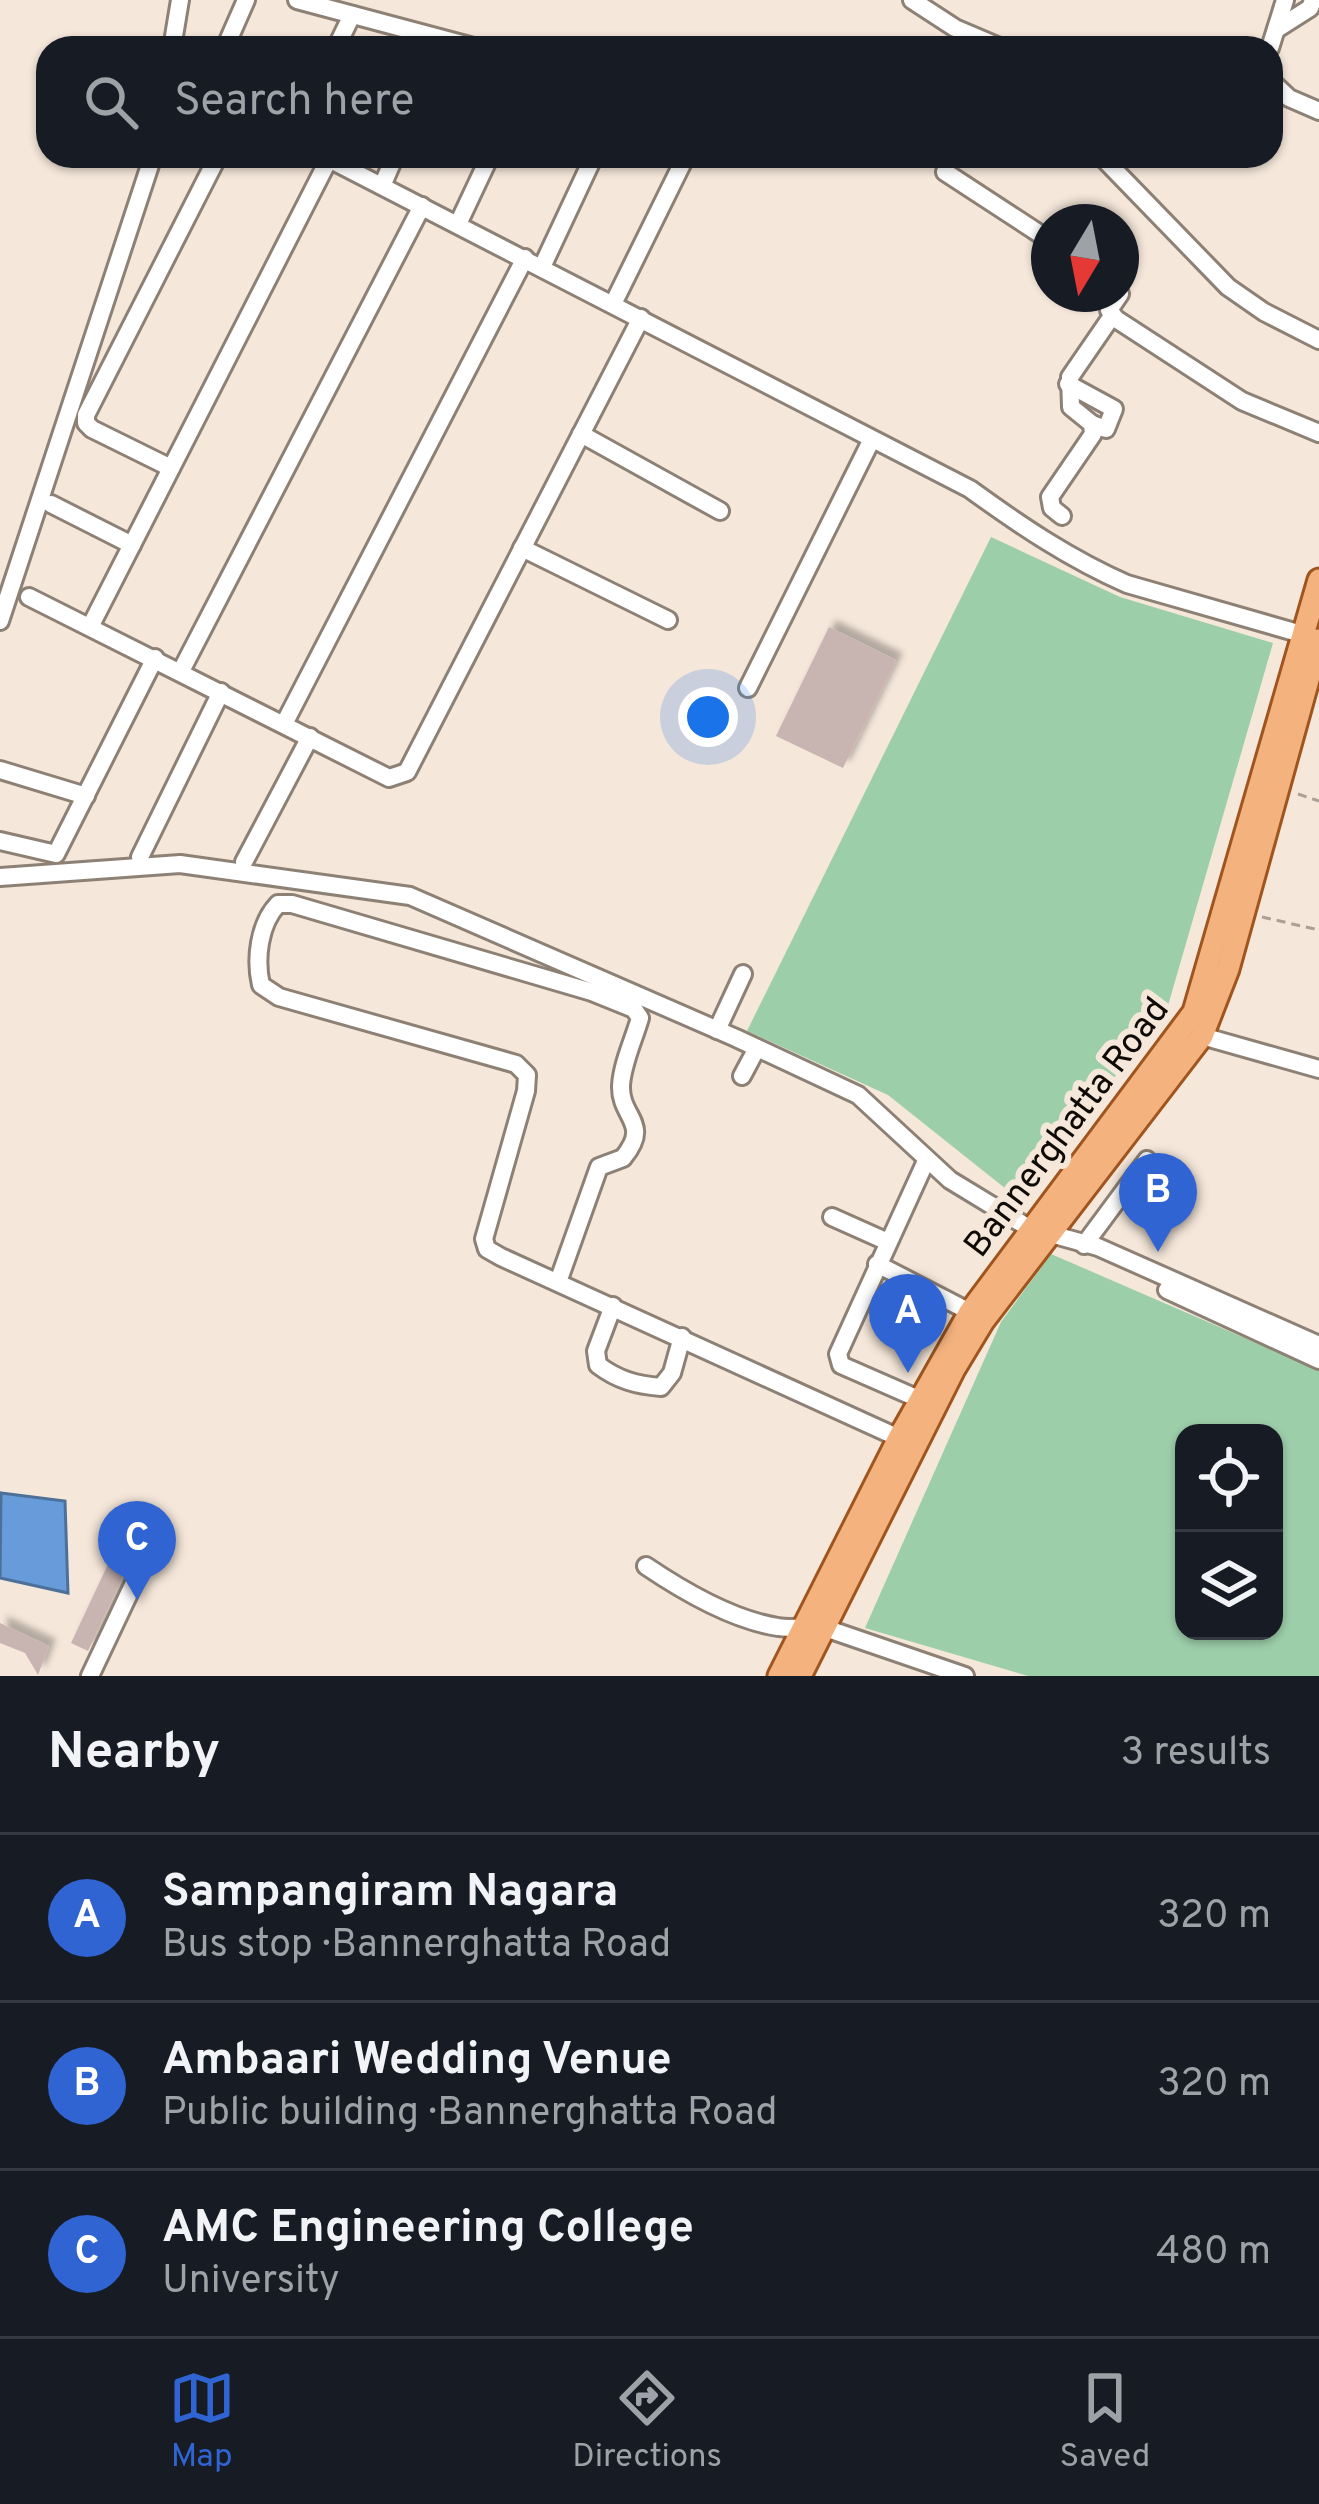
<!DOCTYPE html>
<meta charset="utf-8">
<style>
body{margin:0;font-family:Overpass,sans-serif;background:#20242c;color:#f1f3f6}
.controls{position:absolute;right:36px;bottom:36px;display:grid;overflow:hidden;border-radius:24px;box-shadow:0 3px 9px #0004}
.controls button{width:108px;height:108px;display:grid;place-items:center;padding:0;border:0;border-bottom:3px solid #363941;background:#171b24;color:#f1f3f6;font:60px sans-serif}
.compass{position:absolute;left:1031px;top:204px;width:108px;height:108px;border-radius:50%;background:#171b24;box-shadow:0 3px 9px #0004;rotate:190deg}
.you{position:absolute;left:708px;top:717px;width:42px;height:42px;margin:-30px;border:9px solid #fff;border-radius:50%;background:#1a73e8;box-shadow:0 0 0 18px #1a73e833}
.badge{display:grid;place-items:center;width:78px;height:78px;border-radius:50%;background:#3064d3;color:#fff;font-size:39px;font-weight:700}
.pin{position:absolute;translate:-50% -99px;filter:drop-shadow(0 3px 6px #0008)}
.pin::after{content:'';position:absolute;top:63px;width:42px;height:36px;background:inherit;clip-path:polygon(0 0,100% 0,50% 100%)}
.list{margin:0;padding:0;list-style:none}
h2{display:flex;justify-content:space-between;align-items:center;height:156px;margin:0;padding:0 48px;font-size:51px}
h2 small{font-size:39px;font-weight:400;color:#9ea1a6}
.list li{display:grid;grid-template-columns:78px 1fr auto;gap:36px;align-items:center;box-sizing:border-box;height:168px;padding:0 48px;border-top:3px solid #363941}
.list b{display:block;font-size:45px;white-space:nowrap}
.list p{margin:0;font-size:39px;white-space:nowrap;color:#9ea1a6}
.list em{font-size:39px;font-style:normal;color:#9ea1a6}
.icon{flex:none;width:66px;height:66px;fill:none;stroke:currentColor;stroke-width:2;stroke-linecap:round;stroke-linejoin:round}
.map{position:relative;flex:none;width:1319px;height:1676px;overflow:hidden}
.search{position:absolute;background:#171b24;box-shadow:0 3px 9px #0004;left:36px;right:36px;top:36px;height:132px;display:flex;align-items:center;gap:30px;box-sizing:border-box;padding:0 42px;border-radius:36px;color:#9ea1a6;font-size:45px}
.sheet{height:660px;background:#171b24}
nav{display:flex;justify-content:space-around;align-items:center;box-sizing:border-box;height:168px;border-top:3px solid #363941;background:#171b24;font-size:33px;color:#9ea1a6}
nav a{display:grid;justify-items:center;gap:6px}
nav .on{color:#3064d3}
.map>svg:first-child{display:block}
.green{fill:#9dceaa;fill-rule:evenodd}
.water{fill:#679bd9;stroke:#4d709a;stroke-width:3}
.building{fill:#c8b4b1;filter:url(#shadow)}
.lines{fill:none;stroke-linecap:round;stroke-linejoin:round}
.minor-casing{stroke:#8d8175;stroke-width:22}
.major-casing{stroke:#9f551d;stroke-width:27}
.path{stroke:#aba096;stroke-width:3;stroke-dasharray:9 6;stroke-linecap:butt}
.minor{stroke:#fff;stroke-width:16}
.major{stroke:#f4b27f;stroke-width:21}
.labels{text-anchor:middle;stroke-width:12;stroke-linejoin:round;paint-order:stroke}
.street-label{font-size:36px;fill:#0f0a06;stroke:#f5e7da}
</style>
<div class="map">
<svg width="1319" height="1676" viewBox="0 0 1319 1676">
<defs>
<filter id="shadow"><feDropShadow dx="7" dy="-7" stdDeviation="3" flood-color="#0004"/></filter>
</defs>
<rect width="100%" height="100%" fill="#f5e7da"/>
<g class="green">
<polygon points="991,537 1120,597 1273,643 1167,1009 1020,1200 888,1095 747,1031"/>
<path d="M1051 1254 1319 1370V1676H1028L865 1628 1001 1322ZM1184 1433H1274V1631H1184Z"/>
</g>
<polygon class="water" points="1,1493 65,1501 68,1593 0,1578"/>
<g class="building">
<polygon points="829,627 896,660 843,768 776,736"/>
<polygon points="110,1560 127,1568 88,1651 71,1643"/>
<polygon points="0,1623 49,1646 38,1675 25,1653 0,1643"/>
</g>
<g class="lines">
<defs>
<g id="minor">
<polyline points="297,0 477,48"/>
<polyline points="912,0 955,28 1002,48"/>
<polyline points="1277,29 1310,8 1313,0"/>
<polyline points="172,48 180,0"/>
<polyline points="225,48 246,0"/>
<polyline points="336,48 352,15"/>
<polyline points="1270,48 1285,0"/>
<polyline points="1271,81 1289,98 1319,111"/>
<path d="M323 156 970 489C1021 526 1070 559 1127 584L1312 637"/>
<polyline points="1101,156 1228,287 1264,312 1319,340"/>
<polyline points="945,172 1049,240"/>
<polyline points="382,186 395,156"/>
<polyline points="458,224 490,156"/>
<polyline points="542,267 594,156"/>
<polyline points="1120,294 1109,310 1116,319 1242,401 1319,433"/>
<polyline points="613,304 686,156"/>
<polyline points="1068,384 1114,409 1106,429 1092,424"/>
<polyline points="581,434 720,511"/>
<polyline points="171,468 92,429 86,423 86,415 218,156"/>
<polyline points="51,504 132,545"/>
<polyline points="1062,516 1052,508 1050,497 1093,434 1092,424 1071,407 1070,377 1112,316"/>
<polyline points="522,548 668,620"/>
<polyline points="29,597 389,778 407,772 641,318"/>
<polyline points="0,621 153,156"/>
<polyline points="91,625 329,159"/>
<polyline points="181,671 422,206"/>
<polyline points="748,688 871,441"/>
<polyline points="284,724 525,258"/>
<polyline points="0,770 86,796"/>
<polyline points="0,841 56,854 155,658"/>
<polyline points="140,857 221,692"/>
<polyline points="244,862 310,737"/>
<polyline points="0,877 180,864 410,896 736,1038 858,1095 950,1180 1029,1228 1098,1247 1319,1345"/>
<polyline points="717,1030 743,974"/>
<polyline points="1202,1036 1319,1069"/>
<polyline points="742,1076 757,1048"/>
<polyline points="832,1217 888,1242"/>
<polyline points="1084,1245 1147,1160"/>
<polyline points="877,1264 970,1312"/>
<path d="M558 1282 599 1167 623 1158C652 1123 620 1118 621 1086 622 1064 634 1039 640 1018L634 1009 592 992 292 904H278C259 924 255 959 261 985L279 997 516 1064 527 1075 526 1091 484 1239 487 1249 501 1257 899 1438"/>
<polyline points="1167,1290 1319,1360"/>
<path d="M613 1306 596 1351 598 1365C618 1380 636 1385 661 1387L672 1373 682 1337"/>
<polyline points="921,1400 841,1365 838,1354 926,1161"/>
<path d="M646 1566C683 1591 732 1620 778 1627 794 1630 808 1625 825 1628L965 1676"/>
<polyline points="90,1676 142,1566"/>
</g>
<g id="major">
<polyline points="779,1676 899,1438 970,1312 1194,1012 1319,580"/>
<polyline points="800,1676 954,1369 983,1321 1202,1036 1228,969 1319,640"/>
</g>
</defs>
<use href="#minor" class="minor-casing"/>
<use href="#major" class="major-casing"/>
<g class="path">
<polyline points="1298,794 1319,801"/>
<polyline points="1262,917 1319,930"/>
</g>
<use href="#minor" class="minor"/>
<use href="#major" class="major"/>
</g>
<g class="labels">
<g class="street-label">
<text transform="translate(1065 1126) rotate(-53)" y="13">Bannerghatta Road</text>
</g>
</g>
</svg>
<div class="controls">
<button><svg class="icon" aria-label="locate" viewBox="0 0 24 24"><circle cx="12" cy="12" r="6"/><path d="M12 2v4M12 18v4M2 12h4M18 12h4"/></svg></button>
<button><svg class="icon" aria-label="layers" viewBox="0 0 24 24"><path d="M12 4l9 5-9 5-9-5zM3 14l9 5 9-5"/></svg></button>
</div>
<svg class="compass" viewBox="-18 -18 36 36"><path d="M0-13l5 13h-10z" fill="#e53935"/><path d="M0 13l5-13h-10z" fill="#9ea1a6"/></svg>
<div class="you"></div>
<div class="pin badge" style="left:908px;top:1373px">A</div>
<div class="pin badge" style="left:1158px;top:1252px">B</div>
<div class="pin badge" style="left:137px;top:1600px">C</div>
<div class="search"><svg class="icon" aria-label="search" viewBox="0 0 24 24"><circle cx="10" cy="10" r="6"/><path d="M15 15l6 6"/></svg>Search here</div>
</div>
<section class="sheet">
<h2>Nearby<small>3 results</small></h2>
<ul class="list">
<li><span class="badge">A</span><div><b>Sampangiram Nagara</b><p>Bus stop · Bannerghatta Road</p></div><em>320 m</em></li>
<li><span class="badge">B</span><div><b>Ambaari Wedding Venue</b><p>Public building · Bannerghatta Road</p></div><em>320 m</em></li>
<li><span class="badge">C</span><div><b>AMC Engineering College</b><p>University</p></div><em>480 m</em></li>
</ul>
</section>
<nav>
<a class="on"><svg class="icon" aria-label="map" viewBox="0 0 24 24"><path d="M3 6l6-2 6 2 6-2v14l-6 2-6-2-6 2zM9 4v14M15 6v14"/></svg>Map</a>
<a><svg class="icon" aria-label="directions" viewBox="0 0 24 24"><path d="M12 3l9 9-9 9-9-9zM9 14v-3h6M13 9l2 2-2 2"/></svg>Directions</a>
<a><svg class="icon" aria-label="saved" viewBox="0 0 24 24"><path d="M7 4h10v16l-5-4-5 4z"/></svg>Saved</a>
</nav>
